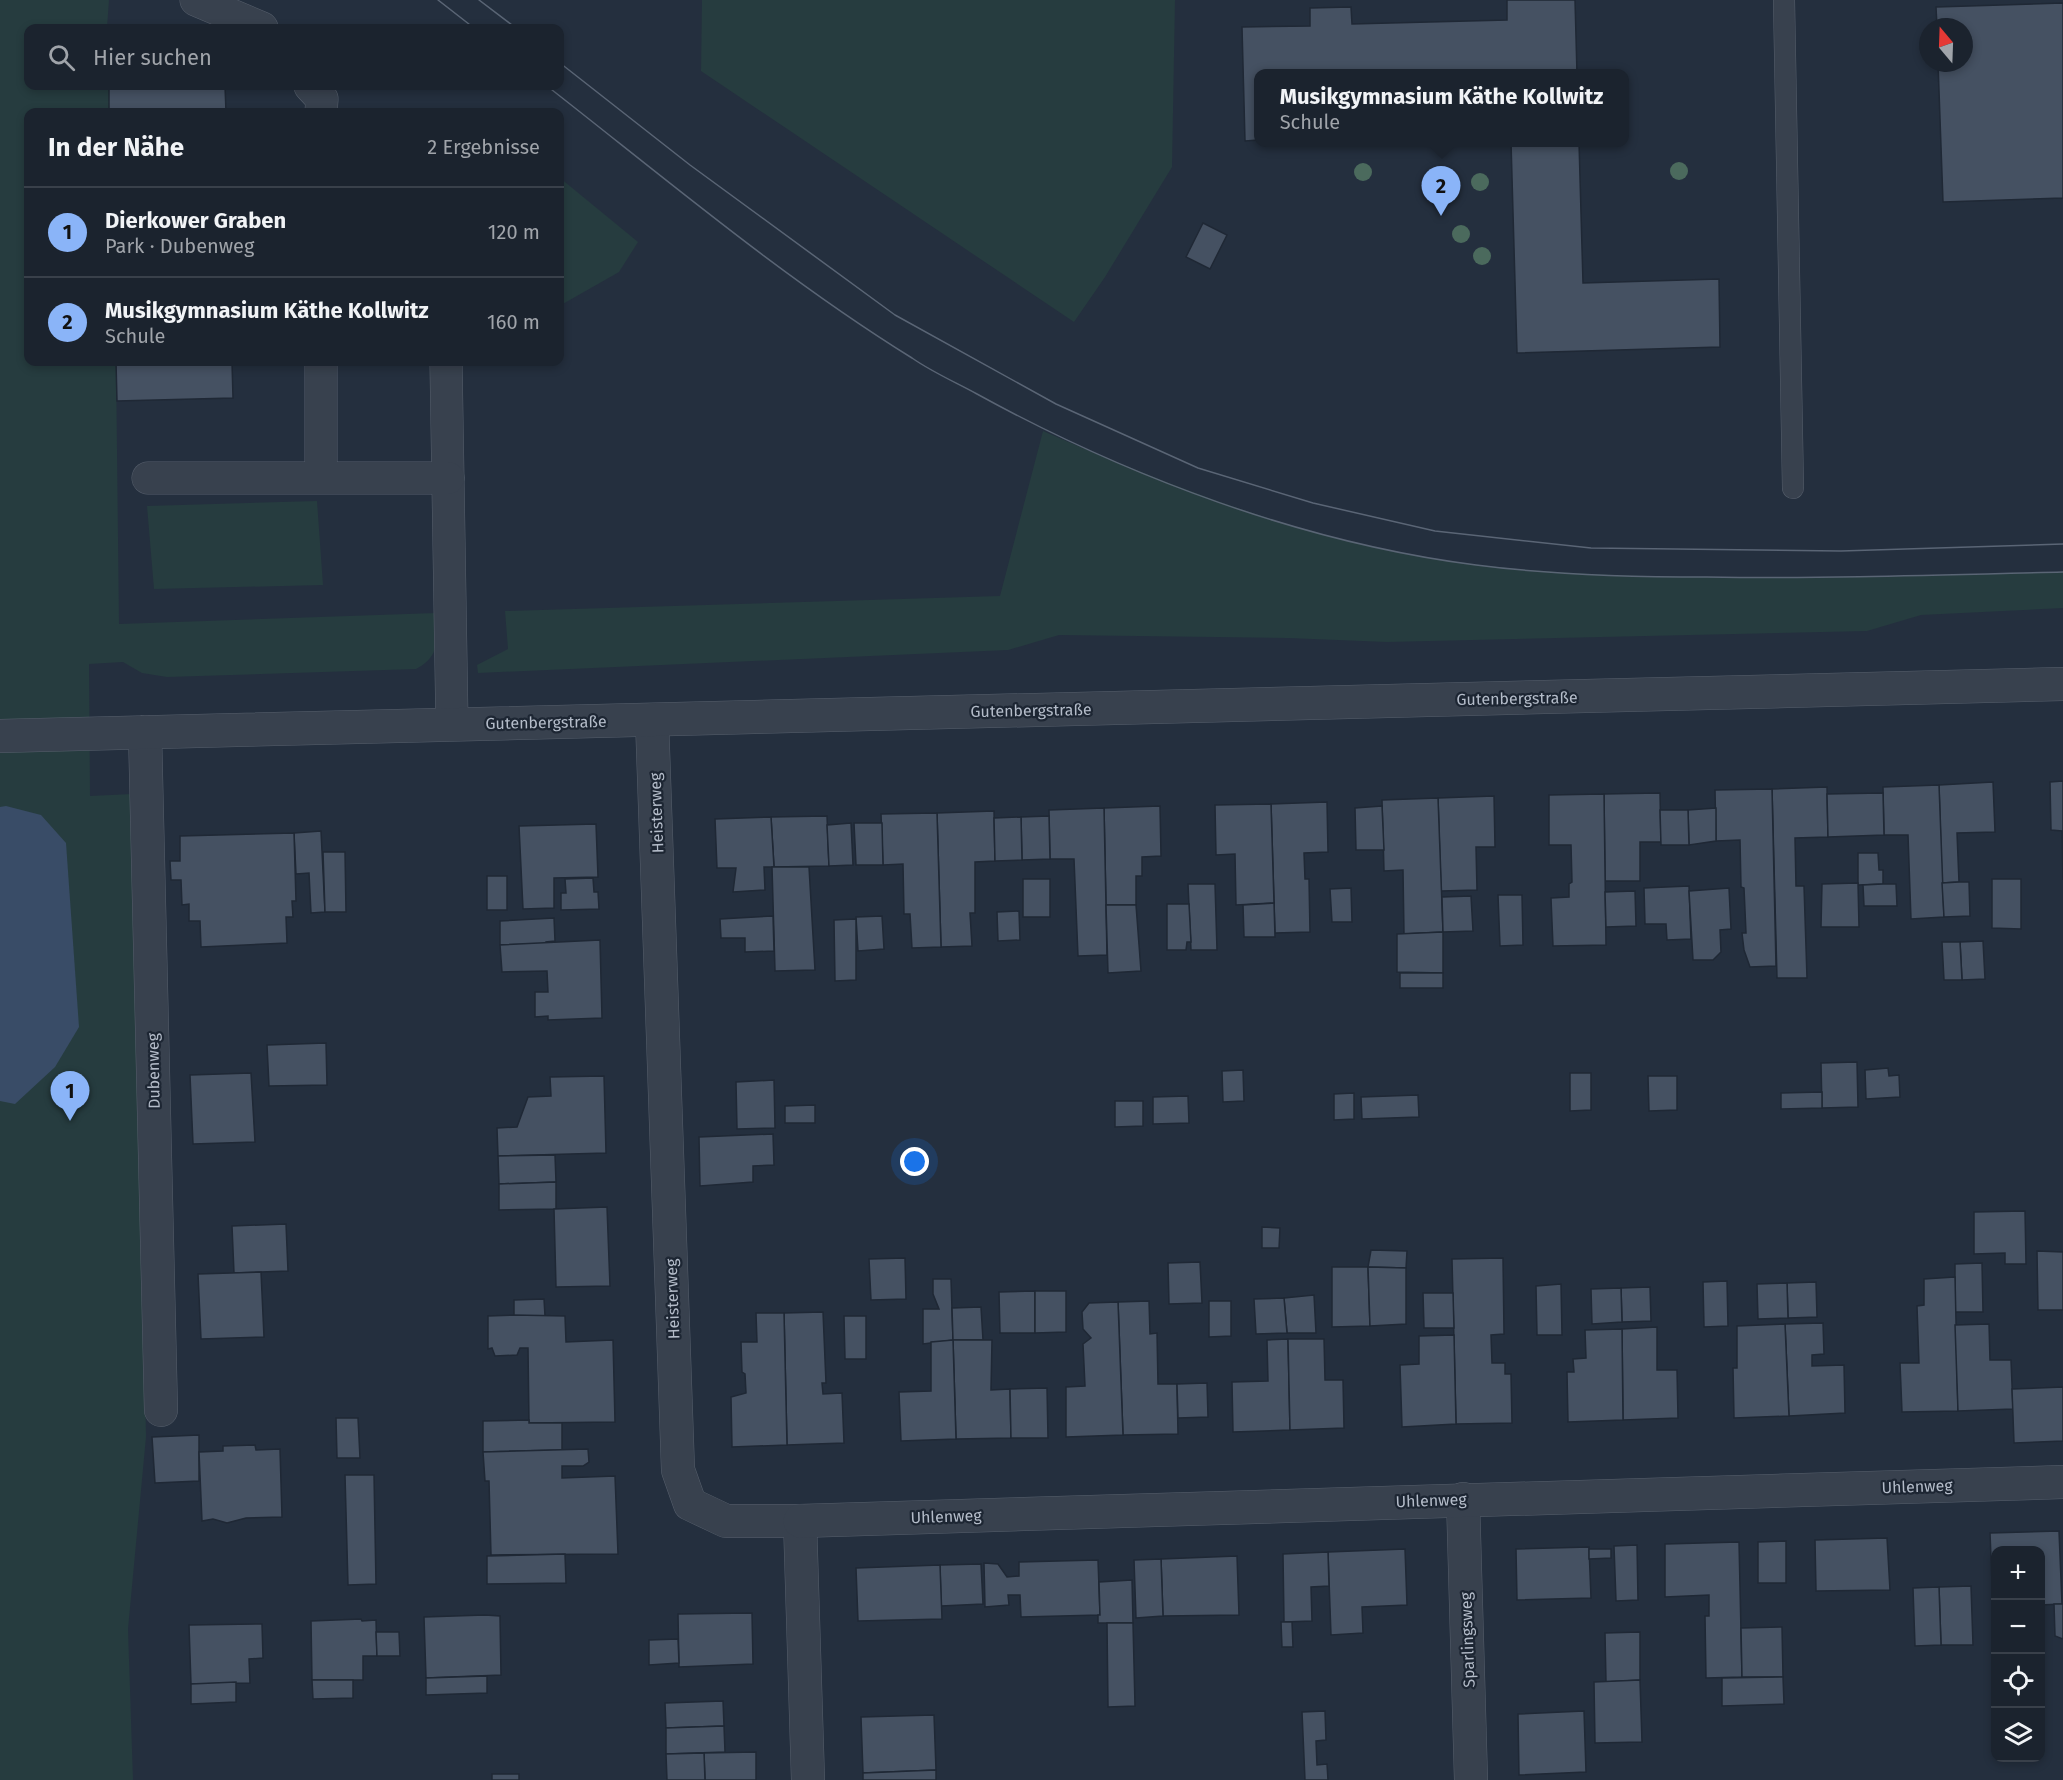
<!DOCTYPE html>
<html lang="de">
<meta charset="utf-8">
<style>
body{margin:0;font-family:"Fira Sans",sans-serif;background:#242b36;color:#f1f3f6}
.controls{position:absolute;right:18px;bottom:18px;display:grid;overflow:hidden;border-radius:12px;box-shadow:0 3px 9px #0003}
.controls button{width:54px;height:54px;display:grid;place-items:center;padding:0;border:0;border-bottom:2px solid #39404a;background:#1b232e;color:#f1f3f6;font:30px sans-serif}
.compass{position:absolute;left:1919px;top:18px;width:54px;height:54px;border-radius:50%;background:#1b232e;box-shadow:0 3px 9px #0003;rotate:341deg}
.you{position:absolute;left:915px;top:1162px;width:21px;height:21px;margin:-15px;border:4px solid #fff;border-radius:50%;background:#1a73e8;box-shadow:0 0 0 9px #1a73e833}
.badge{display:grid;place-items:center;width:39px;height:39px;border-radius:50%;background:#8ab4f8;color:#111;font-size:20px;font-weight:700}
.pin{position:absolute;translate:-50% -50px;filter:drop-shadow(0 2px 3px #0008)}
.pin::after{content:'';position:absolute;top:32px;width:21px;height:18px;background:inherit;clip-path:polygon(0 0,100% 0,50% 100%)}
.popup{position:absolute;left:1254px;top:69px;width:375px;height:78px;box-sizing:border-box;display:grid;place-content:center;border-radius:12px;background:#1b232e;filter:drop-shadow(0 2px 4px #0005);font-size:20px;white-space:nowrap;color:#a0a4aa}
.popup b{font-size:22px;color:#f1f3f6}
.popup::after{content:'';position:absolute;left:50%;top:100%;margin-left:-12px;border:12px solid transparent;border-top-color:#1b232e}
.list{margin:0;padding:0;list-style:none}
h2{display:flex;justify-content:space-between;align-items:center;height:78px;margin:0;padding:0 24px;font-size:26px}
h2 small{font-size:20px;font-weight:400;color:#a0a4aa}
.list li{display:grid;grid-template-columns:39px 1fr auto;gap:18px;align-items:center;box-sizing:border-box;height:90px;padding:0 24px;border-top:2px solid #39404a}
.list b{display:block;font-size:22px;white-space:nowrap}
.list p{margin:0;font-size:20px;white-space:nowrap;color:#a0a4aa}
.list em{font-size:20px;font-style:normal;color:#a0a4aa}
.icon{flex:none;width:33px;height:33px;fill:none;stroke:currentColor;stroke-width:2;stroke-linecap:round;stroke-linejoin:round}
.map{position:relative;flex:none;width:2063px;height:1780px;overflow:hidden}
.search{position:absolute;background:#1b232e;box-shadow:0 3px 9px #0003;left:24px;top:24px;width:540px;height:66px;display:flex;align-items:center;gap:15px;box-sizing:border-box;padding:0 21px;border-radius:12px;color:#a0a4aa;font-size:22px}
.panel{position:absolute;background:#1b232e;box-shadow:0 3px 9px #0003;left:24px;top:108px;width:540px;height:258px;border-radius:12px}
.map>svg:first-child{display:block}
.green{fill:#263c3f}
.water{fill:#394c67}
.building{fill:#455162;stroke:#1f2835;stroke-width:1.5}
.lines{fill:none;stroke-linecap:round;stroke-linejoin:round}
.service-casing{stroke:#565f6c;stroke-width:22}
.pedestrian-casing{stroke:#565f6c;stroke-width:33}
.minor-casing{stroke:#565f6c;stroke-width:34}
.tertiary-casing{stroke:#565f6c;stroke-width:34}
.service{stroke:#38414e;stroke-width:21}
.pedestrian{stroke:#38414e;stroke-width:32}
.minor{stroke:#38414e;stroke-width:33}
.tertiary{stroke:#38414e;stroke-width:33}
.tram{stroke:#5a6575;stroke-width:1.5}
.tree{fill:#4b6a5d}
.labels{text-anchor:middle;stroke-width:4.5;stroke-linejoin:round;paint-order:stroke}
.street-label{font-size:16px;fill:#b4bcc9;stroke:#1d2633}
</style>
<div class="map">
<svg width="2063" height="1780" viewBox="0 0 2063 1780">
<rect width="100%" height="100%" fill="#242f3e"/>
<g class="green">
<path d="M0 0H109L107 28H28V86H109V112H28V362H116L119 624 436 613C436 639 442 655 416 669L167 677 142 673 123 662 89 664 90 796 132 794 135 805 146 1437 128 1629 133 1780H0Z"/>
<polygon points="702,0 1175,0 1172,167 1105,277 1074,322 701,71"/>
<polygon points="560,178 638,242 619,272 561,305"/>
<path d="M1043 431C1148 476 1252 518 1363 545 1476 571 1591 576 1707 577 1826 579 1944 575 2063 572V608L1921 615 1867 631 1387 642 1288 638 1059 635 1008 650 478 673 477 665 508 649 505 611 1000 596Z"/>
<polygon points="317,501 323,585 154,589 147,506"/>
</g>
<polygon class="water" points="6,806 41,815 66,843 79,1027 55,1067 15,1104 0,1101 0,807"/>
<g class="building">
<polygon points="1507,0 1575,0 1577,74 1258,74 1258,140 1245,141 1242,27 1310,26 1310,8 1351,7 1352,24 1507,20"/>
<polygon points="2063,3 2063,198 1943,202 1938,63 1964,63 1964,27 1937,27 1936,7"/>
<polygon points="224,26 224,28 144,28"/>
<polygon points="109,86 225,86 226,112 109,112"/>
<polygon points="1511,142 1579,142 1583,283 1719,279 1720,347 1517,353"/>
<polygon points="1203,223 1227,235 1210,269 1186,257"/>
<polygon points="116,362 232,362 233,398 117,401"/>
<polygon points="2063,781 2063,880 2062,831 2051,830 2050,782"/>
<polygon points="1993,782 1995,832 1957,833 1959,882 1942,883 1939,785"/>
<polygon points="1939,785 1944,917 1911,919 1908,835 1884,835 1883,787"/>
<polygon points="1827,787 1828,837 1795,838 1796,886 1804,886 1807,978 1777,978 1772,789"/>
<polygon points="1772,789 1776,966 1750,967 1744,950 1742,933 1746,933 1744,888 1741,887 1740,840 1716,841 1715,790"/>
<polygon points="1660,793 1661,842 1640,842 1640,881 1605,881 1604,794"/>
<polygon points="1883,793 1884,835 1828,837 1827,794"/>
<polygon points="1604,794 1606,945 1553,946 1551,898 1569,897 1569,884 1572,882 1571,845 1549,845 1549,795"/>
<polygon points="1494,796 1495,847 1476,847 1477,890 1441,891 1438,798"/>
<polygon points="1438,798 1443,932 1404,934 1403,870 1384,871 1382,800"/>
<polygon points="1327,802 1328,852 1304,853 1305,879 1309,879 1310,932 1275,933 1271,804"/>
<polygon points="1271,804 1274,903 1236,905 1235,854 1216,855 1215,805"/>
<polygon points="1160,806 1161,856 1142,857 1142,876 1136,876 1136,905 1106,905 1104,808"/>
<polygon points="1382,806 1384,850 1356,850 1355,808"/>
<polygon points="1104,808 1107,955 1078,956 1074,859 1050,859 1049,810"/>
<polygon points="1716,808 1716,841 1689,845 1688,810"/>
<polygon points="1660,810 1688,810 1689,845 1661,845"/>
<polygon points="994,811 995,861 975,862 975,913 970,913 972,946 941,947 937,813"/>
<polygon points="937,813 941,947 912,948 910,914 904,914 903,864 883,865 881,814"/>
<polygon points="827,816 829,866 774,867 771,817"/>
<polygon points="1049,816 1050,859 1022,860 1021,817"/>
<polygon points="771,817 774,867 764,867 765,890 733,892 736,868 717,868 715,819"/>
<polygon points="1021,817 1022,860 995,861 994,818"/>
<polygon points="851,823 853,865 829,866 827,825"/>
<polygon points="854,823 882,823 883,865 856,865"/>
<polygon points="596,824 598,877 554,878 554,908 523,909 519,826"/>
<polygon points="321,831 325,912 311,913 309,873 296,874 294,833"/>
<polygon points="294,833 296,901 292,901 293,917 286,917 287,943 201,947 200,921 189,921 189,904 182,905 181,880 171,880 170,861 180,861 180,836"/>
<polygon points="323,852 345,852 346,912 325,912"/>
<polygon points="1858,853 1878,853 1879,870 1883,870 1883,884 1858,885"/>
<polygon points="772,867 809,867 815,970 775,971"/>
<rect x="487" y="876" width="20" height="34"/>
<polygon points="593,878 594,892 598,892 599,909 561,910 561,893 566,893 565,879"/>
<rect x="1023" y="879" width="27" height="38"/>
<polygon points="1992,879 2021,879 2021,929 1992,928"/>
<polygon points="1959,882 1969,882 1970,916 1944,917 1942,883"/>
<polygon points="1858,883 1859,927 1821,927 1822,884"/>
<polygon points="1188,884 1215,884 1217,950 1191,950"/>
<polygon points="1883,884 1896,884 1897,906 1864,906 1863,885"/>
<polygon points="1689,886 1691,939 1667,940 1666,924 1645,924 1644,888"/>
<polygon points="1351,888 1352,922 1332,922 1330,889"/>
<polygon points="1729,888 1731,929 1720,930 1721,952 1713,960 1693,960 1689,891"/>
<polygon points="1635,891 1636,926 1606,927 1605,892"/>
<polygon points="1498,895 1522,895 1523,945 1500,946"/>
<polygon points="1471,896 1473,931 1443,932 1442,897"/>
<polygon points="1274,903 1275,937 1244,937 1243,905"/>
<polygon points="1167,904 1189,904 1191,942 1187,942 1186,950 1167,950"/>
<polygon points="1106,905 1136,905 1141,971 1108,973"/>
<polygon points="1019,911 1020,940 998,941 997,912"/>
<polygon points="773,916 774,951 745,952 745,938 721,938 720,919"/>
<polygon points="882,916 884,949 858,951 856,917"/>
<polygon points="554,918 555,941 546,942 546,944 500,945 500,921"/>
<polygon points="856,919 856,980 835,981 834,920"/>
<polygon points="1443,932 1443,973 1397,972 1397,934"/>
<polygon points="600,940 602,1018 548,1020 548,1016 535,1017 535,992 548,992 547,971 502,972 500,945"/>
<polygon points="1983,941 1985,979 1962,980 1960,942"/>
<polygon points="1942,942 1960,942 1962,980 1944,980"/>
<rect x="1400" y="973" width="43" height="15"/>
<polygon points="326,1043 327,1085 269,1086 267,1045"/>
<polygon points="1857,1062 1858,1107 1822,1108 1821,1063"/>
<polygon points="1888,1068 1889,1076 1899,1075 1900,1097 1866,1099 1865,1070"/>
<polygon points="1243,1070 1244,1101 1223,1102 1222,1071"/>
<polygon points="251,1073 255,1142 193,1144 190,1075"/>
<polygon points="1570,1073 1591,1073 1591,1110 1570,1111"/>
<polygon points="604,1076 606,1153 498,1156 497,1128 517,1127 528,1097 551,1096 550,1077"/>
<polygon points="1648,1076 1677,1076 1677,1110 1649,1111"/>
<polygon points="774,1080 775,1128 737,1129 736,1082"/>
<polygon points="1822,1092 1822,1108 1781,1109 1781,1093"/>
<polygon points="1354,1093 1354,1119 1334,1120 1334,1094"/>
<polygon points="1418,1095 1419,1117 1362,1119 1361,1097"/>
<polygon points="1188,1096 1189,1123 1153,1124 1153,1097"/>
<polygon points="1115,1101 1143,1101 1143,1126 1115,1127"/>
<polygon points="815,1105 815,1123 785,1123 785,1106"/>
<polygon points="773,1134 774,1165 753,1166 753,1182 700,1186 699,1137"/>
<polygon points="555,1155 556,1182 499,1184 498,1156"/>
<polygon points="556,1182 556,1209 499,1210 499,1184"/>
<polygon points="607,1207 610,1286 556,1287 554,1209"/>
<polygon points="2025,1211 2026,1264 2005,1264 2005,1253 1974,1254 1974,1212"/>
<polygon points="286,1224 288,1271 234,1273 232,1226"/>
<polygon points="1262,1227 1280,1228 1279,1248 1262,1248"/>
<polygon points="1371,1250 1407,1251 1406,1268 1368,1267"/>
<polygon points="2037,1251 2063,1252 2063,1310 2038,1310"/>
<polygon points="905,1258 906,1299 871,1300 869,1259"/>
<polygon points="1503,1258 1504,1334 1491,1335 1492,1363 1505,1363 1505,1374 1511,1374 1512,1423 1456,1424 1452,1259"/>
<polygon points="1200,1262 1202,1303 1169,1304 1168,1263"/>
<polygon points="1982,1263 1983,1312 1955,1312 1955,1264"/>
<polygon points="1332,1267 1368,1267 1370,1326 1332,1327"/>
<polygon points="1368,1267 1406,1268 1406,1324 1370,1326"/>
<polygon points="261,1272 264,1337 201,1339 198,1274"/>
<polygon points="1955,1277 1958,1411 1902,1412 1900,1363 1919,1363 1917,1306 1924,1305 1924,1279"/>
<polygon points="933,1279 951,1279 953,1340 923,1344 923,1309 939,1309 933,1294"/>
<polygon points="1727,1281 1728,1326 1704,1327 1703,1282"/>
<polygon points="1816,1282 1817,1317 1788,1318 1787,1283"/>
<polygon points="1787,1283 1788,1318 1758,1319 1757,1284"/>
<polygon points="1561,1284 1562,1335 1537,1335 1536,1286"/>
<polygon points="1650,1287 1651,1321 1622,1322 1621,1288"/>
<polygon points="1621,1288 1622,1322 1592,1324 1591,1289"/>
<polygon points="1035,1291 1035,1333 1000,1333 999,1292"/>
<polygon points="1035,1291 1066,1291 1066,1332 1035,1333"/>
<polygon points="1423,1293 1453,1293 1454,1328 1424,1328"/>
<polygon points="1314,1295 1316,1333 1287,1333 1284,1298"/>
<polygon points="1284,1298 1287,1333 1256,1334 1254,1299"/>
<polygon points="544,1299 545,1316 514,1316 514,1300"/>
<polygon points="1149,1301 1150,1334 1157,1333 1158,1384 1177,1384 1178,1434 1123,1435 1118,1302"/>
<polygon points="1209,1301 1231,1301 1231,1336 1209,1337"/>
<polygon points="1118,1302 1123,1435 1066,1437 1066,1387 1085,1386 1083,1344 1091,1338 1083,1329 1082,1312 1089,1303"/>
<polygon points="981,1307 983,1340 953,1340 952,1308"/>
<polygon points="823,1312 826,1383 822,1383 823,1394 842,1393 844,1443 787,1445 784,1313"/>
<polygon points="756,1313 784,1313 787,1445 732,1447 731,1397 746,1393 745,1374 742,1372 741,1342 757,1342"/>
<polygon points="514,1315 565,1316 566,1342 613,1340 615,1422 529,1423 528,1348 520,1348 517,1355 495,1356 492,1348 488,1349 488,1316"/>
<polygon points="844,1316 866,1316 866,1359 845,1359"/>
<polygon points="1823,1323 1824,1354 1812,1355 1812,1366 1844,1365 1845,1413 1789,1416 1785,1324"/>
<polygon points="1785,1324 1789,1416 1734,1418 1733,1368 1737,1368 1737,1326"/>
<polygon points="1989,1324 1990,1360 2011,1360 2013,1409 1958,1411 1955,1325"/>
<polygon points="1657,1327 1657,1370 1677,1370 1678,1418 1623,1420 1622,1329"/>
<polygon points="1622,1329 1623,1420 1568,1422 1567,1372 1574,1372 1573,1359 1586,1358 1585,1330"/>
<polygon points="1454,1335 1456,1424 1402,1427 1400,1365 1419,1364 1419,1336"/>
<polygon points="1288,1339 1290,1430 1233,1432 1232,1382 1268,1381 1267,1340"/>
<polygon points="1288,1339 1324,1339 1325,1380 1343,1380 1344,1428 1290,1430"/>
<polygon points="953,1340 992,1340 991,1390 1010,1389 1011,1438 956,1439"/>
<polygon points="953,1340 956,1439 901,1441 899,1392 931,1391 931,1342"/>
<polygon points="1207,1383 1208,1417 1178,1418 1177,1384"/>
<polygon points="2063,1387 2063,1441 2014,1443 2012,1389"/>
<polygon points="1047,1388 1048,1438 1011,1438 1010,1389"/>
<polygon points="336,1418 358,1418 360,1458 337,1458"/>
<polygon points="529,1420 529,1423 562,1423 562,1450 483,1452 483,1421"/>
<polygon points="199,1435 199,1481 155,1483 152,1437"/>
<polygon points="255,1445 256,1450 280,1449 282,1517 246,1518 227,1523 213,1519 202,1521 199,1452 223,1451 223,1446"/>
<polygon points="588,1449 589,1462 583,1466 562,1466 562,1478 615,1476 618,1554 491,1555 489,1481 485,1481 483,1452"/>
<polygon points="345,1475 374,1475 376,1584 348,1585"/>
<polygon points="2059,1531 2062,1604 2040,1605 2040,1550 1996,1550 1996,1606 1993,1606 1990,1533"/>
<polygon points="1887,1538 1890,1590 1816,1591 1815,1540"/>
<polygon points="1786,1541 1786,1583 1758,1583 1758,1542"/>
<polygon points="1739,1542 1742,1677 1706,1678 1705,1616 1709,1616 1709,1595 1665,1597 1665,1544"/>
<polygon points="1637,1545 1638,1600 1616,1601 1614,1546"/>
<polygon points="1589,1547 1591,1598 1517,1600 1516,1549"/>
<polygon points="1405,1549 1407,1605 1362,1607 1363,1633 1331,1635 1328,1552"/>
<polygon points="1589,1549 1611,1549 1611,1558 1589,1559"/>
<polygon points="1328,1552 1329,1586 1311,1587 1312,1621 1284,1622 1283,1554"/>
<polygon points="565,1554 566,1583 487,1584 487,1556"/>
<polygon points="1237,1556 1239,1615 1163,1616 1161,1559"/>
<polygon points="1161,1559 1163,1616 1136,1618 1134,1560"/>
<polygon points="1098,1560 1100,1615 1021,1617 1020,1595 1008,1595 1009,1605 985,1607 984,1563 998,1564 1007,1577 1019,1576 1019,1562"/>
<polygon points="981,1564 983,1604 941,1606 940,1565"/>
<polygon points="940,1565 942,1619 858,1621 856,1568"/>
<polygon points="1132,1580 1133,1623 1098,1623 1098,1615 1100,1615 1099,1582"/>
<polygon points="1971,1586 1973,1645 1941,1645 1939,1587"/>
<polygon points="1939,1587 1941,1645 1915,1646 1913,1588"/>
<polygon points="2054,1604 2063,1604 2063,1639 2055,1636"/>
<polygon points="752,1613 753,1664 679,1667 678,1614"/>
<polygon points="485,1615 500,1616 501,1675 426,1678 424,1617"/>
<polygon points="361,1619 362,1621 376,1620 377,1656 363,1656 363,1680 312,1680 311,1621"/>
<polygon points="1281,1622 1292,1622 1293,1647 1282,1647"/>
<polygon points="1107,1623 1133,1623 1135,1706 1108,1707"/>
<polygon points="262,1624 263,1658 249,1659 250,1683 191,1684 189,1625"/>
<polygon points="1782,1627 1783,1677 1742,1677 1741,1628"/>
<polygon points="376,1632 399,1632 400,1656 377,1656"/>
<polygon points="1640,1632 1640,1680 1606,1682 1605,1633"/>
<polygon points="678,1639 679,1663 649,1665 649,1640"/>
<polygon points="487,1676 487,1693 426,1695 426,1678"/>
<polygon points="1783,1677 1784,1704 1722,1706 1722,1678"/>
<polygon points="312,1680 353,1680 353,1698 313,1699"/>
<polygon points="1640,1680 1642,1742 1595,1743 1594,1682"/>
<polygon points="236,1682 236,1702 191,1704 191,1684"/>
<polygon points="723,1701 724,1726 666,1728 665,1703"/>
<polygon points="1325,1711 1326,1740 1316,1741 1317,1765 1327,1764 1328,1780 1305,1780 1302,1712"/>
<polygon points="1584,1711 1586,1772 1519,1775 1518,1714"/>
<polygon points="934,1715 936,1770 863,1773 861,1717"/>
<polygon points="724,1726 725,1752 666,1754 666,1728"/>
<polygon points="756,1752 756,1780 705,1780 704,1753"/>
<polygon points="704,1753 705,1780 667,1780 666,1754"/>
<polygon points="936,1770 936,1780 863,1780 863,1773"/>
<rect x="492" y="1774" width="27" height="6"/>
</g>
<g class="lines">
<defs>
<polyline id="service" points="1784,0 1793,488"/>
<g id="pedestrian">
<polyline points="196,0 262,28"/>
<polyline points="310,86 322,99 321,112"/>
<polyline points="446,362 452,724"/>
<polyline points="321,477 321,362"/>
<polyline points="148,478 448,478"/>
</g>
<g id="minor">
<polyline points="652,720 678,1470 690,1504 726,1521 800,1521 808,1780"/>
<polyline points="145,732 161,1410"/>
<polyline points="1463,1499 1471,1780"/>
<polyline points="800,1521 2063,1482"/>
</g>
<polyline id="tertiary" points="0,736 2063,684"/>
</defs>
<use href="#service" class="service-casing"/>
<use href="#pedestrian" class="pedestrian-casing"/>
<use href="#minor" class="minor-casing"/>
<use href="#tertiary" class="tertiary-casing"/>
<use href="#service" class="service"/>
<use href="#pedestrian" class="pedestrian"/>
<use href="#minor" class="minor"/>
<use href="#tertiary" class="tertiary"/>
<g class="tram">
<polyline points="438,0 474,28"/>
<polyline points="479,0 516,28"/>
<polyline points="560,63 690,165 895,315 1056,404 1198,468 1313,503 1435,531 1591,548 1841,551 2063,544"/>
<path d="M547 86C666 179 783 278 912 358 932 372 955 382 977 394 1128 477 1304 543 1476 565 1553 575 1629 577 1707 577 1826 579 1944 575 2063 572"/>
</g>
</g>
<g class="tree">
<circle cx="1679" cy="171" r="9"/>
<circle cx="1363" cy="172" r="9"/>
<circle cx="1480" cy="182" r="9"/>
<circle cx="1461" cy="234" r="9"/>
<circle cx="1482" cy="256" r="9"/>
</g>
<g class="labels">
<g class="street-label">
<text transform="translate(1517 698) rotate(-1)" y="6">Gutenbergstraße</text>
<text transform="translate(1031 710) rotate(-1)" y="6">Gutenbergstraße</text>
<text transform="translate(546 722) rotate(-1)" y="6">Gutenbergstraße</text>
<text transform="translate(656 813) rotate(-92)" y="6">Heisterweg</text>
<text transform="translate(153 1071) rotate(-91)" y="6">Dubenweg</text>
<text transform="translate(672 1299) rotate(-92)" y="6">Heisterweg</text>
<text transform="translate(1917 1486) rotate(-2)" y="6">Uhlenweg</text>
<text transform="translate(1431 1500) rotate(-2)" y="6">Uhlenweg</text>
<text transform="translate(946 1516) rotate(-2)" y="6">Uhlenweg</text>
<text transform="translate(1467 1640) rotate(-92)" y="6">Sparlingsweg</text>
</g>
</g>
</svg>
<div class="controls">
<button>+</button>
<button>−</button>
<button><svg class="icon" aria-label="locate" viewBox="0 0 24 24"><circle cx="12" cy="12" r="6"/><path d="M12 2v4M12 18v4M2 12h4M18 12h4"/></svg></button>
<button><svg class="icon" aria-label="layers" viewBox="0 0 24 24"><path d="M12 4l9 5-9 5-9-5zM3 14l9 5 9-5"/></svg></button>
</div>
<svg class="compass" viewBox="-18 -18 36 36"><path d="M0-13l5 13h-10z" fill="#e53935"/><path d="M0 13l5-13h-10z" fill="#a0a4aa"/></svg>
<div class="you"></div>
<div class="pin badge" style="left:70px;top:1121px">1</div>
<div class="pin badge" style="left:1441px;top:216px">2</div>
<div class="popup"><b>Musikgymnasium Käthe Kollwitz</b>Schule</div>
<div class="search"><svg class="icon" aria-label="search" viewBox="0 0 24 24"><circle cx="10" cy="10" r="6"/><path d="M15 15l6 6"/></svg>Hier suchen</div>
<section class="panel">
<h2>In der Nähe<small>2 Ergebnisse</small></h2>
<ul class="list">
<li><span class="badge">1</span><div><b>Dierkower Graben</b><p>Park · Dubenweg</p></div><em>120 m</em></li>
<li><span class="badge">2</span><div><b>Musikgymnasium Käthe Kollwitz</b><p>Schule</p></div><em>160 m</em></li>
</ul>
</section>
</div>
